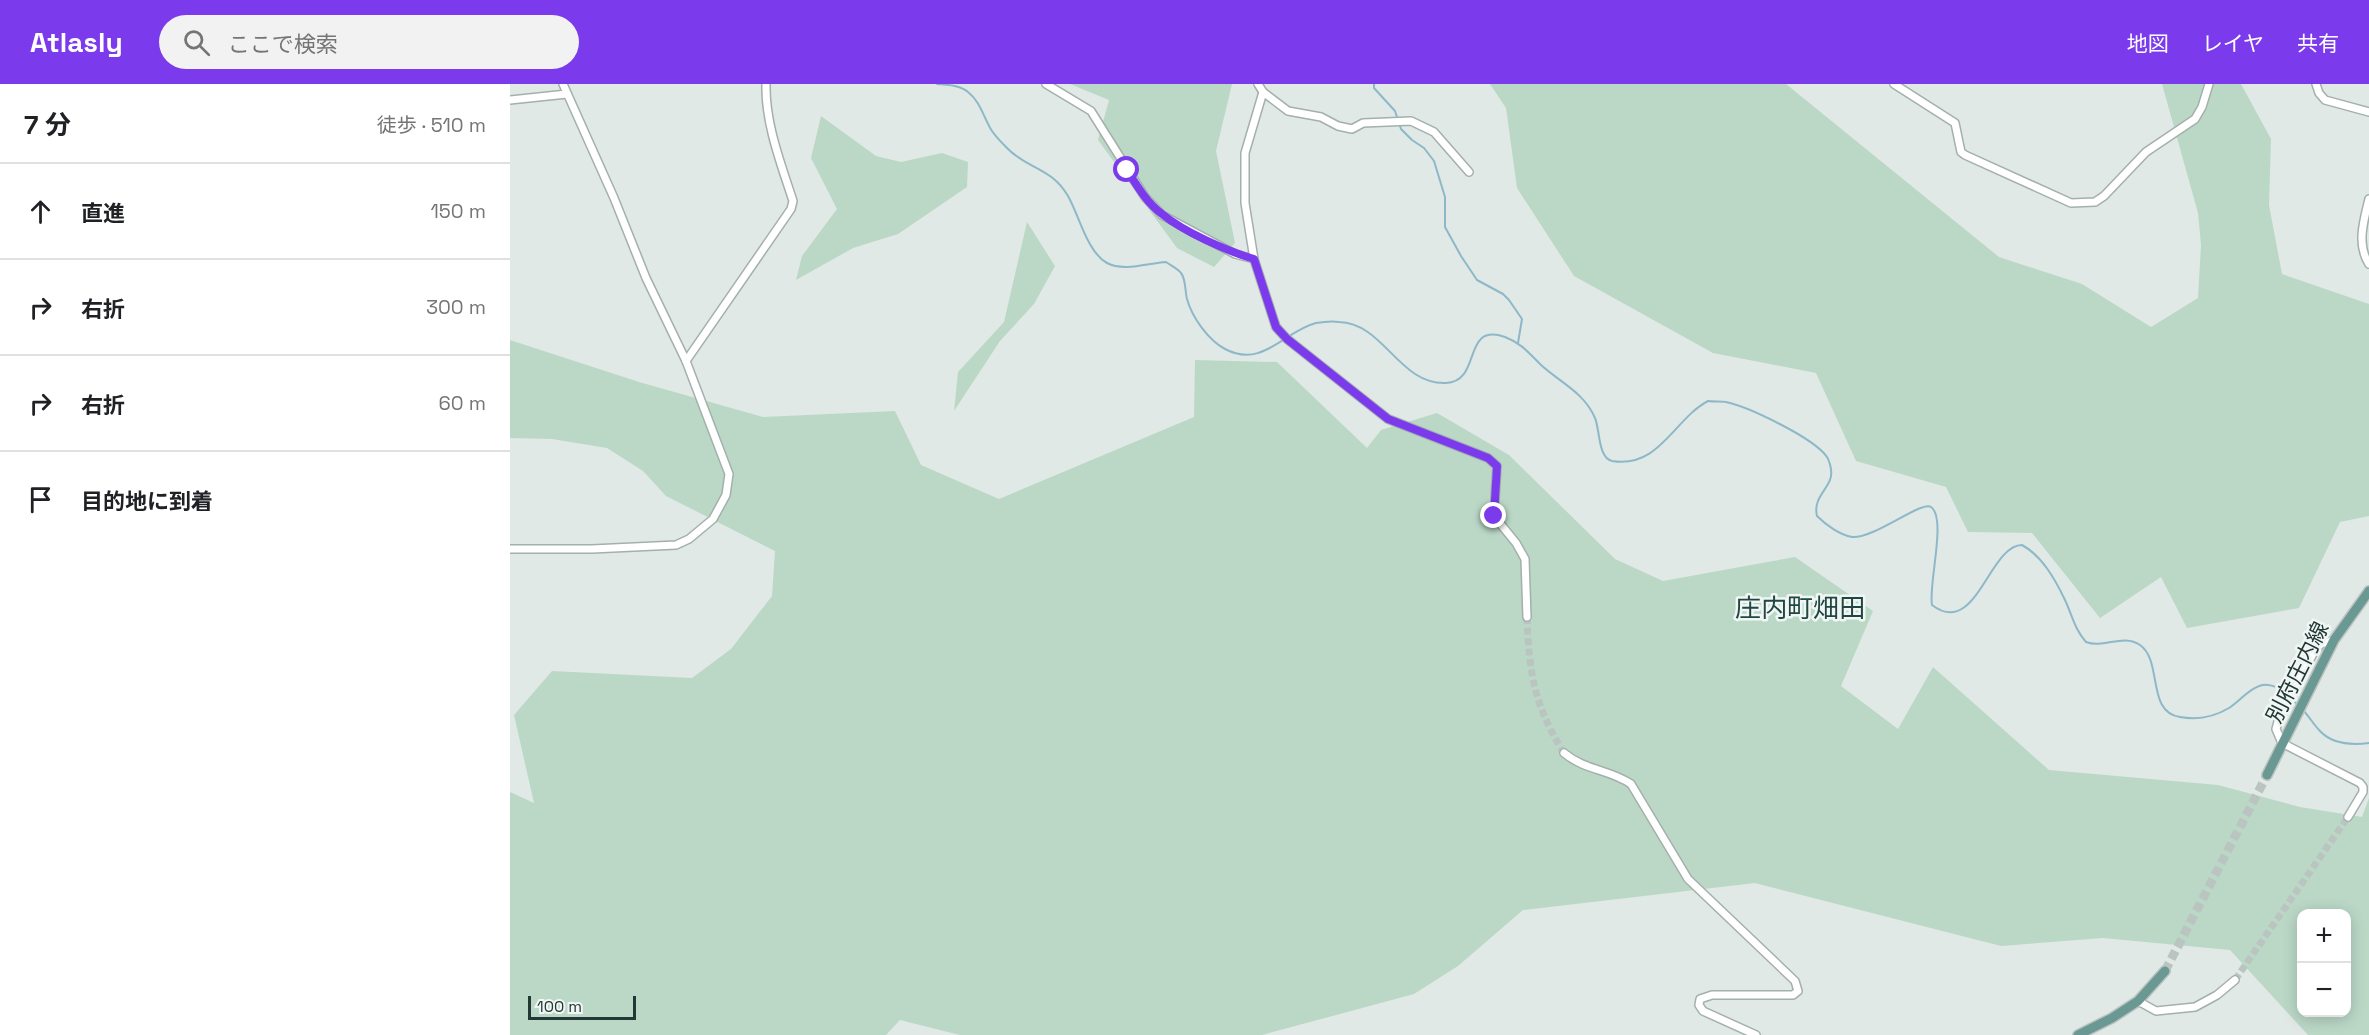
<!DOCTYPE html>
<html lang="ja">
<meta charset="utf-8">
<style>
body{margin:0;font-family:"Space Grotesk","Noto Sans JP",sans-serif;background:#f2f2f2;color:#202124}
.controls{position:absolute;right:18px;bottom:18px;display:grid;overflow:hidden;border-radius:12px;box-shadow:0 3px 15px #0003}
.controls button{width:54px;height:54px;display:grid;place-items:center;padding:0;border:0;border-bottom:2px solid #e0e0e0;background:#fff;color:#202124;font:30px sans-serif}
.scale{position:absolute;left:18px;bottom:15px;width:108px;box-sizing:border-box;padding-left:6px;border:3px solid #233734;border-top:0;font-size:16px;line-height:21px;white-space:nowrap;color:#233734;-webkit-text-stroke:4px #f0f6f4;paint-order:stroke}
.stop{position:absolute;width:18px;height:18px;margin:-14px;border:4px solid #7c3aed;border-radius:50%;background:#fff}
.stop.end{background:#7c3aed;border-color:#fff;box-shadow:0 2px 6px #0008}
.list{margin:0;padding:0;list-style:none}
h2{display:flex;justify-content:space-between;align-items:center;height:78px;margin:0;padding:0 24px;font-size:26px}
h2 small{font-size:20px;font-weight:400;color:#757577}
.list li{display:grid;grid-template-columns:39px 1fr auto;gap:18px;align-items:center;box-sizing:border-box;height:96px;padding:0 24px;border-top:2px solid #e0e0e0}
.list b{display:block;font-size:22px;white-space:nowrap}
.list em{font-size:20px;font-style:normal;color:#757577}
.icon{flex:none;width:33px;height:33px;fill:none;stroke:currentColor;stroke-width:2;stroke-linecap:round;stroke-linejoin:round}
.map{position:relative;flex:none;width:1859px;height:951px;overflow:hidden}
header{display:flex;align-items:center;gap:36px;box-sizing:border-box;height:84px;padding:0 30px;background:#7c3aed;color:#fff}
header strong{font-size:28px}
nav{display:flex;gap:33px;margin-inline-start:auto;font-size:21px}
.search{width:420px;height:54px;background:#f2f2f2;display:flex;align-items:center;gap:15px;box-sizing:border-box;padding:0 21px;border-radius:33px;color:#757577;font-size:22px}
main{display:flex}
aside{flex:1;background:#fff}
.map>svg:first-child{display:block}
.green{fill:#bbd8c7;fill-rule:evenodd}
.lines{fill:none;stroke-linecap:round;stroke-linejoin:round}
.stream{stroke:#8eb8c8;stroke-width:2}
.minor-tunnel{stroke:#bac5c2;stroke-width:7;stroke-dasharray:7 3.5;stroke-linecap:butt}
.major-tunnel{stroke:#bac5c2;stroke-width:9;stroke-dasharray:9 4.5;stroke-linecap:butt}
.minor-casing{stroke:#a4b0ad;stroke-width:10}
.major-casing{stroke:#bdc3c2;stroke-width:12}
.minor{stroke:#fff;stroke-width:7}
.major{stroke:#6a9993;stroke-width:9}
.route{stroke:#7c3aed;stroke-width:8}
.labels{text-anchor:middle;stroke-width:5;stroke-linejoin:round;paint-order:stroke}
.street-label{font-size:22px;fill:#233734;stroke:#f0f6f4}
.quarter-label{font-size:26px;fill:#214743;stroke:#f0f6f4}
</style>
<header>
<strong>Atlasly</strong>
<div class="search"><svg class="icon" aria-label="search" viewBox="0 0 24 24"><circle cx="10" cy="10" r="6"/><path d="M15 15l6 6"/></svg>ここで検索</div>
<nav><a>地図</a><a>レイヤ</a><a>共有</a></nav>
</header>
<main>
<aside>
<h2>7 分<small>徒歩 · 510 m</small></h2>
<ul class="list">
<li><svg class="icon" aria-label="ahead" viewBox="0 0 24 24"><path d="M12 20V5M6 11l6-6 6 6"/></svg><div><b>直進</b></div><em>150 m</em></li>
<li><svg class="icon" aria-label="right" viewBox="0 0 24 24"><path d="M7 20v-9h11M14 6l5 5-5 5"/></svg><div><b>右折</b></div><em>300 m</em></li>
<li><svg class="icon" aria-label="right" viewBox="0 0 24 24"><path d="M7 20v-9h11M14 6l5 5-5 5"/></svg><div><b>右折</b></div><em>60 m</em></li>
<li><svg class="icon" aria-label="arrive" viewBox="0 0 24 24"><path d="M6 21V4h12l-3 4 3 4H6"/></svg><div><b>目的地に到着</b></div></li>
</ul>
</aside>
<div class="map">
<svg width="1859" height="951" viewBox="0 0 1859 951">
<rect width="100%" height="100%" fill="#e0e9e6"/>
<g class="green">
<polygon points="560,0 722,0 706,67 725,159 704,183 667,164 588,56 599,16"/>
<polygon points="980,0 1276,0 1489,173 1572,200 1641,243 1688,214 1691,161 1688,129 1652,0 1731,0 1761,55 1759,121 1772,190 1859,220 1859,432 1830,438 1789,524 1677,544 1651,493 1590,534 1522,449 1458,448 1436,403 1346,377 1306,289 1203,269 1064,192 1007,104 996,24"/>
<polygon points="311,32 366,72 391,78 432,69 458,78 457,103 388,150 343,164 286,196 292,172 327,125 301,74"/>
<polygon points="517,138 545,182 524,220 490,257 444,327 448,288 494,238"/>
<path d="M0 256 129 298 253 333 385 327 411 381 489 415 684 333 685 276 767 278 857 364 871 346 927 329 999 371 1105 475 1153 497 1285 473 1363 527 1331 602 1388 645 1423 583 1539 686 1708 701 1790 723 1852 733 1859 714V951H1798L1720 866 1593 854 1491 862 1245 799 1013 826 948 882 904 910 752 951H450L390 936 376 951H0V708L24 719 4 631 42 587 182 594 221 565 262 512 265 467 156 412 133 387 97 364 42 355 0 354ZM1792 830H1836V928H1792Z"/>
</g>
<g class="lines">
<g class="stream">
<path d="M427 0C438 1 450 1 458 8 471 18 474 35 482 47 486 53 492 59 497 64 517 85 541 83 558 112 569 131 577 168 597 179 614 188 638 179 656 178 660 181 668 185 671 189 676 195 675 208 677 215 682 233 698 256 715 265 753 285 774 247 806 239 812 238 823 237 829 238 874 239 889 301 936 299 973 297 951 238 995 253 1011 259 1019 269 1030 280 1049 298 1074 308 1085 334 1090 346 1088 374 1102 377 1149 385 1164 335 1198 317 1204 318 1211 317 1216 318 1239 323 1304 354 1317 373 1319 376 1321 383 1321 386 1324 403 1302 411 1307 432 1316 441 1330 451 1342 453 1364 455 1412 416 1421 423 1437 434 1418 501 1422 521 1466 555 1479 461 1512 461 1532 472 1545 495 1555 516 1562 531 1565 546 1576 558 1594 565 1613 549 1630 561 1653 577 1636 628 1670 633 1687 636 1704 633 1719 624 1730 617 1744 599 1758 601 1770 602 1780 613 1788 621"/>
<polyline points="864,0 864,4 885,27 891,45 902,56 914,64 924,77 935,113 935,143 951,172 967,196 993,210 999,216 1012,235 1008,259"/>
<path d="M1792 625C1799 632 1803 640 1810 647 1822 660 1843 661 1859 659"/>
</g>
<g class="minor-tunnel">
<path d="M1017 533C1019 589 1024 621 1054 669"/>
<polyline points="1725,896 1838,733"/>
</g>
<polyline class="major-tunnel" points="1655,887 1757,691"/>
<defs>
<g id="minor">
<polyline points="536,0 581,27 635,113 652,131 725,170 744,175"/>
<polyline points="748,0 753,8 778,27 811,33 828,42 842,45 853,39 901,37 924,48 959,88"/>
<polyline points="1384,0 1445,39 1451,68 1455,71 1561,119 1585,118 1594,112 1636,68 1685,35 1692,23 1699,0"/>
<polyline points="1806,0 1809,9 1815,16 1859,28"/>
<polyline points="753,8 735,69 735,119 744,175 766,243 777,255 878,335 978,374 987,382 984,432 1006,459 1015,475 1017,533"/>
<polyline points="0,16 57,10"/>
<path d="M1859 115C1854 136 1846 160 1859 180"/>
<path d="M176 277 281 125 283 117C271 80 255 39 256 0"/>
<polyline points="0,465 82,465 166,461 179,455 203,435 216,411 219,390 176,277 136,194 104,114 53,0"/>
<polyline points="1824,556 1811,560 1805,566 1769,634 1766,645 1772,659 1850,699 1853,703 1853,708 1838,733"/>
<path d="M1054 669C1076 687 1099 685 1121 700L1178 795 1285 897 1288 907 1283 911H1202L1190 915 1189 921 1193 927 1246 951"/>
<polyline points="1628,917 1646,927 1685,923 1707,911 1725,896"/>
</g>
<g id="major">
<polyline points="1757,691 1824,556 1859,507"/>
<polyline points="1568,951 1602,934 1628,917 1655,887"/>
</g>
</defs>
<use href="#minor" class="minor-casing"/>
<use href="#major" class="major-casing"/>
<use href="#minor" class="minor"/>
<use href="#major" class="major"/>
</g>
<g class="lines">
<path class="route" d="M617 86C627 102 637 119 652 130 674 148 717 167 744 175L766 243 777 255 878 335 978 374 987 382 984 432"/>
</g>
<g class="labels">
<g class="street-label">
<text transform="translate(1787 588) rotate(-63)" y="8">別府庄内線</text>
</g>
<g class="quarter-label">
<text x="1290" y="533">庄内町畑田</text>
</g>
</g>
</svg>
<div class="controls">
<button>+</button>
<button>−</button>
</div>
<div class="scale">100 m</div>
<div class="stop" style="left:617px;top:86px"></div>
<div class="stop end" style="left:984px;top:432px"></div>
</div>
</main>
